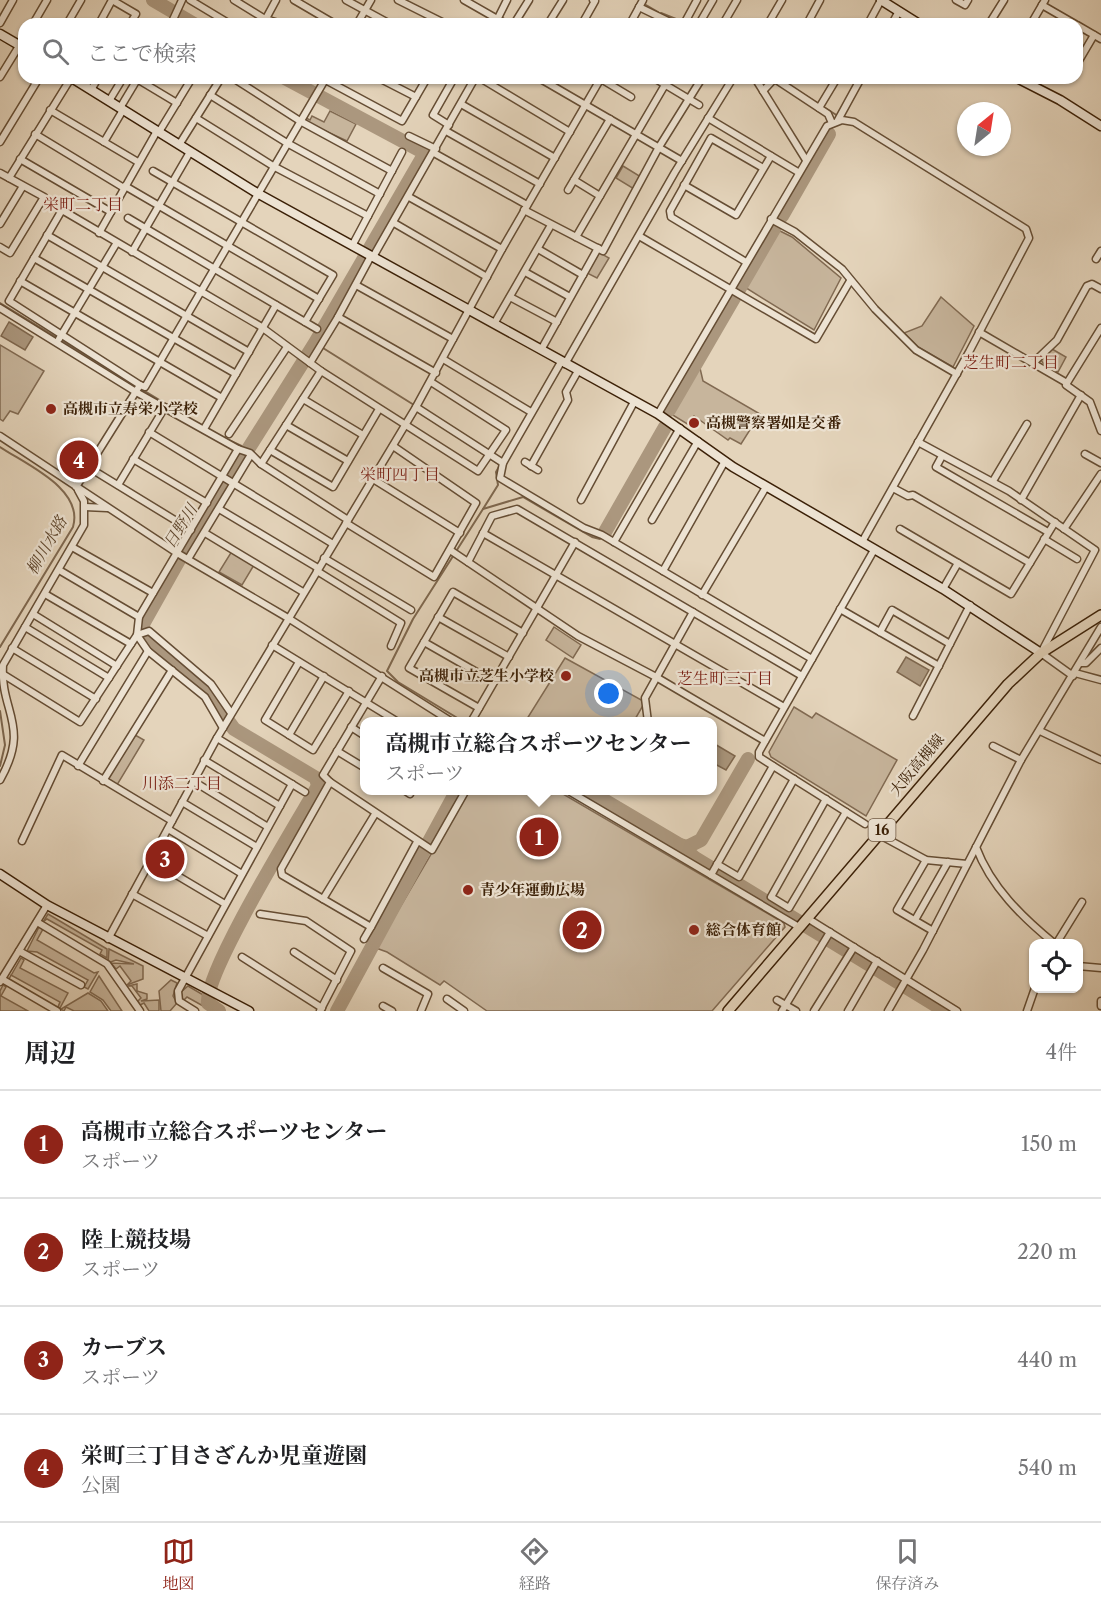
<!DOCTYPE html>
<html lang="ja">
<meta charset="utf-8">
<style>
body{margin:0;font-family:"Libre Caslon Text","Noto Serif JP",serif;background:#f2f2f2;color:#202124}
.controls{position:absolute;right:18px;bottom:18px;display:grid;overflow:hidden;border-radius:12px;box-shadow:0 2px 4px #0004}
.controls button{width:54px;height:54px;display:grid;place-items:center;padding:0;border:0;border-bottom:2px solid #e0e0e0;background:#fff;color:#202124;font:30px sans-serif}
.compass{position:absolute;left:957px;top:102px;width:54px;height:54px;border-radius:50%;background:#fff;box-shadow:0 2px 4px #0004;rotate:30deg}
.you{position:absolute;left:609px;top:694px;width:21px;height:21px;margin:-15px;border:4px solid #fff;border-radius:50%;background:#1a73e8;box-shadow:0 0 0 9px #1a73e833}
.badge{display:grid;place-items:center;width:39px;height:39px;border-radius:50%;background:#8f2418;color:#fff;font-size:20px;font-weight:700}
.pin{position:absolute;translate:-50% -50%;border:3px solid #fff;box-shadow:0 2px 6px #0006}
.popup{position:absolute;left:360px;top:717px;width:357px;height:78px;box-sizing:border-box;display:grid;place-content:center;border-radius:12px;background:#fff;filter:drop-shadow(0 2px 4px #0005);font-size:20px;white-space:nowrap;color:#757577}
.popup b{font-size:22px;color:#202124}
.popup::after{content:'';position:absolute;left:50%;top:100%;margin-left:-12px;border:12px solid transparent;border-top-color:#fff}
.list{margin:0;padding:0;list-style:none}
h2{display:flex;justify-content:space-between;align-items:center;height:78px;margin:0;padding:0 24px;font-size:26px}
h2 small{font-size:20px;font-weight:400;color:#757577}
.list li{display:grid;grid-template-columns:39px 1fr auto;gap:18px;align-items:center;box-sizing:border-box;height:108px;padding:0 24px;border-top:2px solid #e0e0e0}
.list b{display:block;font-size:22px;white-space:nowrap}
.list p{margin:0;font-size:20px;white-space:nowrap;color:#757577}
.list em{font-size:20px;font-style:normal;color:#757577}
.icon{flex:none;width:33px;height:33px;fill:none;stroke:currentColor;stroke-width:2;stroke-linecap:round;stroke-linejoin:round}
.map{position:relative;flex:none;width:1101px;height:1011px;overflow:hidden}
.search{position:absolute;background:#fff;box-shadow:0 2px 4px #0004;left:18px;right:18px;top:18px;height:66px;display:flex;align-items:center;gap:15px;box-sizing:border-box;padding:0 21px;border-radius:18px;color:#757577;font-size:22px}
.sheet{height:510px;background:#fff}
nav{display:flex;justify-content:space-around;align-items:center;box-sizing:border-box;height:84px;border-top:2px solid #e0e0e0;background:#fff;font-size:16px;color:#757577}
nav a{display:grid;justify-items:center;gap:3px}
nav .on{color:#8f2418}
.map>svg:first-child{display:block}
.green{fill:#c7b59c;stroke:#816a52;stroke-width:1.5}
.water{fill:#ab977e;stroke:#7e674e;stroke-width:1.5}
.lines{fill:none;stroke-linecap:round;stroke-linejoin:round}
.stream{stroke:#7e674e;stroke-width:2}
.river{stroke:#ab977e;stroke-width:14}
.street-casing{stroke:#654d34;stroke-width:9}
.secondary-casing{stroke:#3b2007;stroke-width:11}
.primary-casing{stroke:#3b2007;stroke-width:12}
.street{stroke:#ede3d3;stroke-width:6}
.secondary{stroke:#ede3d3;stroke-width:8}
.primary{stroke:#e4d4bb;stroke-width:9}
.poi-dot{fill:#8f2418;stroke:#ede3d3;stroke-width:2}
.labels{text-anchor:middle;stroke-width:4.5;stroke-linejoin:round;paint-order:stroke}
.shield{fill:#ede3d3;stroke:#705a44;stroke-width:1.5}
.shield-label{font-size:14px;font-weight:bold;fill:#3b2007}
.poi-label{font-size:15px;font-weight:bold;fill:#3b2007;stroke:#ede3d3;text-anchor:start}
.street-label{font-size:15px;fill:#3b2007;stroke:#ede3d3}
.neighbourhood-label{font-size:16px;fill:#7a1f14;stroke:#ede3d3}
.water-label{font-size:16px;font-style:italic;fill:#5d442b;stroke:#ede3d3}
</style>
<div class="map">
<svg width="1101" height="1011" viewBox="0 0 1101 1011">
<rect width="100%" height="100%" fill="#e4d4bb"/>
<filter id="stains"><feTurbulence type="fractalNoise" baseFrequency=".00333" numOctaves="4"/><feColorMatrix values="0 0 0 0 .2 0 0 0 0 .09 0 0 0 0 .02 0 0 0 .5 -.17"/></filter>
<radialGradient id="worn" r=".72"><stop offset=".6" stop-color="#630" stop-opacity="0"/><stop offset="1" stop-color="#630" stop-opacity=".3"/></radialGradient>
<g class="green">
<polygon points="330,111 356,124 347,141 306,122 306,118 310,120 312,116 324,122"/>
<polygon points="623,166 641,177 634,189 616,178"/>
<polygon points="776,229 792,237 841,278 814,330 743,286"/>
<polygon points="600,253 609,258 597,278 587,273 597,254"/>
<polygon points="941,297 974,326 953,367 918,347 904,333 922,326"/>
<polygon points="0,345 44,371 18,414 10,411 3,421 0,419"/>
<polygon points="1052,349 1066,357 1058,372 1043,363 1041,360"/>
<polygon points="696,366 700,368 703,381 760,414 741,444 730,438 728,440 694,416 689,425 671,414"/>
<polygon points="232,551 254,565 242,585 219,572"/>
<polygon points="554,627 581,645 573,658 546,640"/>
<polygon points="565,658 645,702 634,721 525,722"/>
<polygon points="794,707 812,718 816,713 897,760 866,816 771,757 769,752"/>
<polygon points="135,735 144,740 117,785 108,778"/>
<polygon points="468,791 558,791 784,923 785,927 712,1011 487,1011 444,981 440,985 387,952 376,948"/>
<polygon points="48,914 107,949 107,958 100,954 102,950 47,919 43,922"/>
<polygon points="39,927 43,929 37,940 94,973 98,972 88,989 84,987 88,980 37,952 27,951"/>
<polygon points="109,949 143,966 143,979 127,985 131,981 120,966 116,969 111,963 134,964 116,960 108,963"/>
<polygon points="21,958 24,960 20,968 68,993 60,1008 58,1007 60,1002 11,975 9,979"/>
<polygon points="99,976 122,1011 111,1011 103,1000 90,992"/>
<polygon points="171,980 177,983 173,996 177,1003 170,1011 161,1011 159,991"/>
<polygon points="137,984 137,991 147,994 147,999 141,1001 159,1000 159,1011 149,1011 144,1003 140,1005 138,1001 141,998 132,986 128,986"/>
<polygon points="3,985 6,987 1,996 28,1011 0,1011 0,991"/>
<polygon points="188,986 205,996 212,1011 187,997 183,1001 181,992"/>
<polygon points="88,993 101,1001 108,1011 74,1011 66,1007 64,1011 61,1009"/>
</g>
<g class="water">
<polygon points="9,322 33,337 25,350 1,336"/>
<polygon points="906,657 929,670 920,686 897,672"/>
<polygon points="713,743 735,756 726,770 713,763"/>
</g>
<g class="lines">
<g class="stream">
<polyline points="646,5 658,12"/>
<polyline points="661,13 681,21"/>
<polyline points="795,89 838,116"/>
<polyline points="0,303 194,421"/>
<polyline points="315,343 414,405"/>
<polyline points="419,412 500,465 496,472 498,485 483,509"/>
<polyline points="220,436 248,449"/>
<path d="M0 447C27 465 84 489 73 527L0 647"/>
<polyline points="0,711 5,745 0,766"/>
<polyline points="464,722 398,682 387,671 413,619 483,509 523,497 592,537 600,539 605,532"/>
</g>
<g class="river">
<polyline points="153,0 194,24"/>
<polyline points="782,216 829,134"/>
<polyline points="669,410 774,229"/>
<polyline points="605,532 665,427"/>
<polyline points="587,790 680,845 687,847 701,840 748,759"/>
<polyline points="680,845 695,858 945,1011"/>
<path d="M219 1011 208 1003C204 973 298 821 318 786L316 778 234 729 207 692 149 641 144 634 143 624 184 551 315 343 425 153 285 78"/>
<polyline points="337,1011 457,790"/>
</g>
<defs>
<g id="street">
<polyline points="112,0 136,14 130,24"/>
<polyline points="190,0 230,24"/>
<polyline points="234,0 265,19 282,24"/>
<polyline points="294,0 335,24"/>
<polyline points="346,0 390,24"/>
<polyline points="398,0 446,24"/>
<polyline points="464,0 506,24"/>
<polyline points="956,0 965,5 968,0"/>
<polyline points="1042,5 1075,24"/>
<polyline points="639,7 674,24"/>
<polyline points="0,23 13,0"/>
<polyline points="33,24 47,0"/>
<polyline points="67,24 81,0"/>
<polyline points="99,24 112,0"/>
<polyline points="171,24 182,0"/>
<polyline points="263,24 276,0"/>
<polyline points="357,24 371,0"/>
<polyline points="495,24 507,0"/>
<polyline points="514,24 529,0"/>
<polyline points="548,24 563,0"/>
<polyline points="582,24 595,1 593,0"/>
<polyline points="630,24 643,0"/>
<polyline points="684,24 697,0"/>
<polyline points="699,24 713,0"/>
<polyline points="723,24 737,0"/>
<polyline points="768,24 782,0"/>
<polyline points="807,24 820,0"/>
<polyline points="868,24 881,0"/>
<polyline points="892,24 899,11"/>
<polyline points="989,24 1004,0"/>
<polyline points="1031,24 1045,0"/>
<polyline points="1077,25 1101,39"/>
<polyline points="1077,64 1094,35"/>
<polyline points="0,77 24,38"/>
<polyline points="233,78 300,121 392,171"/>
<polyline points="322,78 402,121 427,78"/>
<polyline points="379,78 416,97"/>
<polyline points="480,78 570,132"/>
<polyline points="539,78 682,161"/>
<polyline points="654,78 699,105"/>
<polyline points="755,78 806,160"/>
<polyline points="784,78 787,80"/>
<polyline points="137,79 177,103"/>
<polyline points="601,79 631,97"/>
<polyline points="775,79 828,114 832,123"/>
<polyline points="91,90 98,78"/>
<polyline points="763,91 775,78"/>
<polyline points="210,95 287,143 380,194"/>
<polyline points="109,101 123,78"/>
<polyline points="461,104 555,158"/>
<polyline points="120,108 138,78"/>
<polyline points="819,108 837,78"/>
<polyline points="50,110 138,162"/>
<polyline points="196,118 273,166 368,216"/>
<polyline points="708,118 798,172"/>
<polyline points="838,120 861,78"/>
<polyline points="449,125 433,115 454,78"/>
<polyline points="446,131 540,184"/>
<polyline points="159,132 192,78"/>
<polyline points="35,134 124,188"/>
<polyline points="409,136 436,149"/>
<polyline points="0,142 39,78"/>
<polyline points="104,142 123,110"/>
<polyline points="179,145 221,78"/>
<polyline points="434,153 527,205"/>
<polyline points="20,159 111,212"/>
<polyline points="153,171 333,275 305,322"/>
<polyline points="0,173 44,197 10,253 0,247"/>
<polyline points="9,178 71,78"/>
<polyline points="574,180 600,196"/>
<polyline points="684,185 736,215 771,156"/>
<polyline points="125,186 319,299"/>
<polyline points="568,190 610,119"/>
<polyline points="409,197 502,249"/>
<polyline points="524,210 603,251 659,147 702,78"/>
<polyline points="128,218 317,329"/>
<polyline points="771,219 795,232 842,269 875,309 916,350 957,374"/>
<polyline points="394,223 487,277"/>
<polyline points="0,224 23,186"/>
<polyline points="99,233 157,131"/>
<polyline points="47,235 249,352"/>
<polyline points="639,236 816,339 850,281"/>
<polyline points="576,237 669,78"/>
<polyline points="352,246 402,152"/>
<polyline points="538,249 583,275"/>
<polyline points="132,252 190,152"/>
<polyline points="373,257 475,78"/>
<polyline points="34,258 236,374"/>
<polyline points="1096,259 1101,251"/>
<polyline points="746,262 671,217 670,211 711,138 763,168"/>
<polyline points="525,272 570,297"/>
<polyline points="20,281 222,398"/>
<polyline points="356,285 453,339"/>
<polyline points="510,297 557,322"/>
<polyline points="0,308 136,392 238,449 139,617 137,635 148,651 205,697 223,728"/>
<polyline points="338,317 371,256"/>
<polyline points="494,324 551,225"/>
<polyline points="979,332 1067,383 1066,385 1090,402 1101,431"/>
<polyline points="59,339 116,244"/>
<polyline points="541,350 598,248"/>
<polyline points="443,359 531,412"/>
<polyline points="561,362 503,463 500,478 584,528 602,535 812,659"/>
<polyline points="310,363 338,317 436,373"/>
<polyline points="1033,363 1057,340 1087,286 1092,284 1101,289"/>
<polyline points="565,364 675,172 733,78"/>
<polyline points="1067,383 1101,328"/>
<polyline points="140,385 9,301 62,210 260,326 321,371 478,471 506,430 431,382"/>
<polyline points="303,399 363,435"/>
<polyline points="416,407 503,463"/>
<polyline points="658,414 827,126 842,120 854,122 1026,229 1029,238 969,352 862,542"/>
<polyline points="286,425 348,461"/>
<polyline points="204,429 276,305"/>
<polyline points="149,432 333,544"/>
<polyline points="229,434 287,347"/>
<polyline points="0,436 177,553 288,618 452,722"/>
<polyline points="918,442 1009,491 1095,550 1041,653 1073,676"/>
<polyline points="238,449 250,453 261,464 348,520"/>
<polyline points="270,450 333,487 379,409"/>
<polyline points="1085,454 1101,463"/>
<polyline points="942,456 936,467 1048,532"/>
<polyline points="133,459 207,503"/>
<polyline points="525,462 538,470"/>
<polyline points="261,464 321,371"/>
<polyline points="531,466 568,400 566,392 578,371"/>
<polyline points="88,467 191,530"/>
<polyline points="373,479 460,533"/>
<polyline points="993,481 1027,424"/>
<polyline points="118,485 165,407"/>
<polyline points="76,487 140,385 145,387 326,78"/>
<polyline points="893,488 908,496 913,495 1030,563 1011,594 958,563 943,589"/>
<polyline points="581,500 634,402"/>
<polyline points="1021,500 1081,395"/>
<polyline points="85,507 107,508"/>
<polyline points="219,509 318,568"/>
<polyline points="652,520 698,441"/>
<polyline points="346,523 434,577 476,503 393,446"/>
<polyline points="900,529 958,563"/>
<polyline points="1064,529 1101,474"/>
<polyline points="205,533 303,592"/>
<polyline points="483,533 784,707"/>
<polyline points="1044,539 1077,559"/>
<polyline points="614,542 680,428"/>
<polyline points="72,547 153,593"/>
<polyline points="450,550 578,636 656,677 765,741"/>
<polyline points="324,558 411,610"/>
<polyline points="188,559 250,456"/>
<polyline points="468,562 492,516 517,509 802,676"/>
<polyline points="1030,563 1055,522"/>
<polyline points="59,570 139,617"/>
<polyline points="317,571 401,623 391,646"/>
<polyline points="663,571 725,461"/>
<polyline points="45,594 131,644 137,635 149,631 211,684 231,713"/>
<polyline points="702,595 766,487"/>
<polyline points="840,609 939,666"/>
<polyline points="33,614 117,666"/>
<polyline points="438,617 509,657"/>
<polyline points="25,627 109,678"/>
<polyline points="880,632 892,610 950,644"/>
<polyline points="424,642 494,682"/>
<polyline points="272,645 398,722"/>
<polyline points="12,648 96,699"/>
<polyline points="299,662 265,720 313,750 349,691"/>
<polyline points="1081,663 1086,663 1101,648"/>
<polyline points="1,673 80,722 131,644"/>
<polyline points="1075,673 1101,680"/>
<polyline points="479,708 409,668 453,592 523,633"/>
<polyline points="913,716 970,605"/>
<polyline points="471,722 575,542"/>
<polyline points="648,722 645,698 693,612"/>
<polyline points="351,727 365,736"/>
<polyline points="1040,731 1101,760"/>
<polyline points="289,735 324,676"/>
<polyline points="217,738 305,792"/>
<polyline points="993,746 1021,760"/>
<polyline points="337,751 365,768"/>
<polyline points="204,760 280,806"/>
<polyline points="78,766 148,651"/>
<path d="M0 780C31 725 0 713 3 665L84 525V501L78 490"/>
<polyline points="103,781 172,670"/>
<polyline points="193,781 268,827"/>
<polyline points="330,782 432,850 466,790"/>
<polyline points="404,790 410,794 412,790"/>
<polyline points="567,790 799,927"/>
<polyline points="826,799 771,897 789,908 846,812"/>
<polyline points="182,802 257,847"/>
<polyline points="375,814 323,899 282,875 281,869 330,782 323,775 382,676"/>
<polyline points="865,824 759,757 759,752 874,550"/>
<polyline points="168,829 242,874"/>
<polyline points="878,834 926,860 967,864"/>
<polyline points="22,841 62,755 172,821"/>
<path d="M976 847C991 887 1022 917 1055 944"/>
<polyline points="151,860 225,904"/>
<polyline points="926,860 897,910 933,931"/>
<polyline points="717,864 739,877 794,779"/>
<polyline points="711,875 773,766"/>
<polyline points="132,894 208,936"/>
<polyline points="323,899 371,927 417,842"/>
<polyline points="260,914 306,921 351,951 320,1011"/>
<polyline points="807,918 957,1011"/>
<polyline points="915,920 948,862"/>
<polyline points="37,922 107,964 140,1011"/>
<polyline points="108,939 217,738 416,407 502,249 601,78"/>
<polyline points="364,939 371,927"/>
<polyline points="1056,944 1082,902"/>
<polyline points="19,951 81,985"/>
<polyline points="294,952 337,980"/>
<polyline points="242,957 322,1008"/>
<polyline points="1078,966 1101,968"/>
<polyline points="383,968 428,994 421,1011"/>
<polyline points="2,979 57,1011"/>
<polyline points="0,982 47,905"/>
<polyline points="447,999 464,1011"/>
<polyline points="777,1000 796,1011"/>
<polyline points="1101,1001 1101,1006"/>
<polyline points="383,1006 392,1011"/>
<polyline points="195,1011 179,1001 178,991 292,784"/>
<polyline points="782,1011 830,932"/>
<polyline points="814,1011 854,947"/>
<polyline points="848,1011 877,961"/>
<polyline points="888,1011 923,950 1021,760 1101,627"/>
<polyline points="1027,1011 1035,988"/>
</g>
<g id="secondary">
<polyline points="881,0 919,24"/>
<polyline points="0,34 24,48"/>
<polyline points="72,78 257,193 658,414 733,467 943,589 1041,653"/>
<polyline points="1017,78 1060,100 1101,126"/>
<polyline points="0,874 47,905 249,1011"/>
</g>
<polyline id="primary" points="728,1011 1008,684 1041,653 1101,615"/>
</defs>
<use href="#street" class="street-casing"/>
<use href="#secondary" class="secondary-casing"/>
<use href="#primary" class="primary-casing"/>
<use href="#street" class="street"/>
<use href="#secondary" class="secondary"/>
<use href="#primary" class="primary"/>
</g>
<g class="poi-dot">
<circle cx="51" cy="409" r="6"/>
<circle cx="694" cy="423" r="6"/>
<circle cx="566" cy="676" r="6"/>
<circle cx="468" cy="890" r="6"/>
<circle cx="694" cy="930" r="6"/>
</g>
<g class="labels">
<rect class="shield" x="868.5" y="819" width="27" height="22" rx="4.5"/>
<g class="shield-label">
<text x="882" y="835">16</text>
</g>
<g class="poi-label">
<text x="63" y="414">高槻市立寿栄小学校</text>
<text x="706" y="428">高槻警察署如是交番</text>
<text x="554" y="681" text-anchor="end">高槻市立芝生小学校</text>
<text x="480" y="895">青少年運動広場</text>
<text x="706" y="935">総合体育館</text>
</g>
<g class="street-label">
<text transform="translate(917 765) rotate(-50)" y="5">大阪高槻線</text>
</g>
<g class="neighbourhood-label">
<text x="83" y="210">栄町二丁目</text>
<text x="1011" y="368">芝生町二丁目</text>
<text x="400" y="480">栄町四丁目</text>
<text x="725" y="684">芝生町三丁目</text>
<text x="182" y="789">川添二丁目</text>
</g>
<g class="water-label">
<text transform="translate(180 526) rotate(-58)" y="6">日野川</text>
<text transform="translate(46 545) rotate(-60)" y="6">柳川水路</text>
</g>
</g>
<rect width="100%" height="100%" filter="url(#stains)"/>
<rect width="100%" height="100%" fill="url(#worn)"/>
</svg>
<div class="controls">
<button><svg class="icon" aria-label="locate" viewBox="0 0 24 24"><circle cx="12" cy="12" r="6"/><path d="M12 2v4M12 18v4M2 12h4M18 12h4"/></svg></button>
</div>
<svg class="compass" viewBox="-18 -18 36 36"><path d="M0-13l5 13h-10z" fill="#e53935"/><path d="M0 13l5-13h-10z" fill="#757577"/></svg>
<div class="you"></div>
<div class="pin badge" style="left:539px;top:837px">1</div>
<div class="popup"><b>高槻市立総合スポーツセンター</b>スポーツ</div>
<div class="pin badge" style="left:582px;top:930px">2</div>
<div class="pin badge" style="left:165px;top:859px">3</div>
<div class="pin badge" style="left:79px;top:460px">4</div>
<div class="search"><svg class="icon" aria-label="search" viewBox="0 0 24 24"><circle cx="10" cy="10" r="6"/><path d="M15 15l6 6"/></svg>ここで検索</div>
</div>
<section class="sheet">
<h2>周辺<small>4件</small></h2>
<ul class="list">
<li><span class="badge">1</span><div><b>高槻市立総合スポーツセンター</b><p>スポーツ</p></div><em>150 m</em></li>
<li><span class="badge">2</span><div><b>陸上競技場</b><p>スポーツ</p></div><em>220 m</em></li>
<li><span class="badge">3</span><div><b>カーブス</b><p>スポーツ</p></div><em>440 m</em></li>
<li><span class="badge">4</span><div><b>栄町三丁目さざんか児童遊園</b><p>公園</p></div><em>540 m</em></li>
</ul>
</section>
<nav>
<a class="on"><svg class="icon" aria-label="map" viewBox="0 0 24 24"><path d="M3 6l6-2 6 2 6-2v14l-6 2-6-2-6 2zM9 4v14M15 6v14"/></svg>地図</a>
<a><svg class="icon" aria-label="directions" viewBox="0 0 24 24"><path d="M12 3l9 9-9 9-9-9zM9 14v-3h6M13 9l2 2-2 2"/></svg>経路</a>
<a><svg class="icon" aria-label="saved" viewBox="0 0 24 24"><path d="M7 4h10v16l-5-4-5 4z"/></svg>保存済み</a>
</nav>
